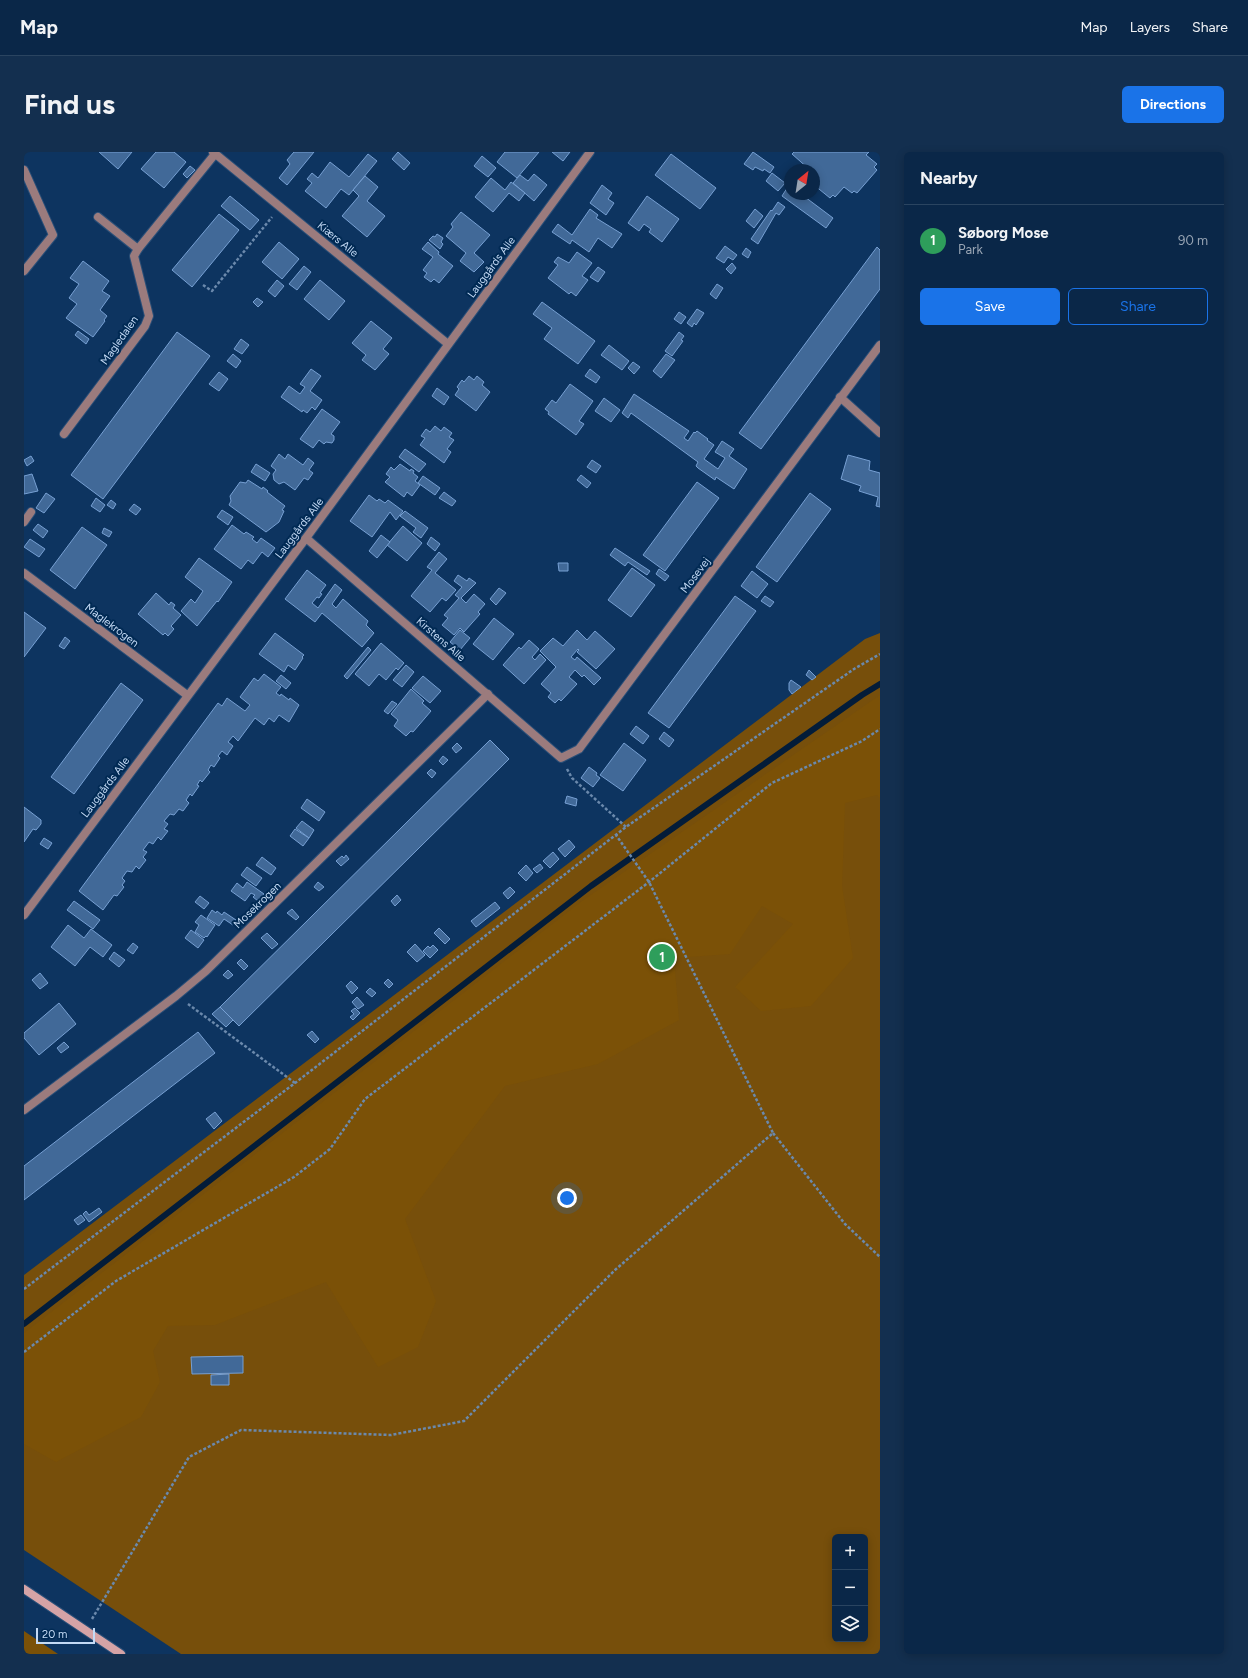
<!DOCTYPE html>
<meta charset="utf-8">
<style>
body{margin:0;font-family:Figtree,sans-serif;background:#132f4f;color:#f1f3f6}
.controls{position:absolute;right:12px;bottom:12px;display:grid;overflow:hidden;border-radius:6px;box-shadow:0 2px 10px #0003}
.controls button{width:36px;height:36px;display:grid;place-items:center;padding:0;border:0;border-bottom:1px solid #2a4460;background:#0a2748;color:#f1f3f6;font:20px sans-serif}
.compass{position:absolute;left:760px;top:12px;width:36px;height:36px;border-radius:50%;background:#0a2748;box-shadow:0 2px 10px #0003;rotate:30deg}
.scale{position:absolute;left:12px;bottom:10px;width:59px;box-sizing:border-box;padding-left:4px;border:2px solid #c4daf5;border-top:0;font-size:11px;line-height:14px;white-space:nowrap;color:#c4daf5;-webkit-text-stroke:3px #012a54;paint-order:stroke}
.you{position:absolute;left:543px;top:1046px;width:14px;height:14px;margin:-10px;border:3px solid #fff;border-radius:50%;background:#1a73e8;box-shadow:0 0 0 6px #1a73e833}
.badge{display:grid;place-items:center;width:26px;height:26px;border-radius:50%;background:#1a73e8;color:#fff;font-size:13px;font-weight:700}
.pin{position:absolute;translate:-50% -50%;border:2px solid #fff;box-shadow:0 1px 4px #0006}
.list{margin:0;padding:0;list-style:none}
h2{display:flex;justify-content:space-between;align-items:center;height:52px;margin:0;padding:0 16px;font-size:17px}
h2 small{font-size:13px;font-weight:400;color:#99a5b4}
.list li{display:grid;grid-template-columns:26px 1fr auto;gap:12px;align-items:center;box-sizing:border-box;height:72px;padding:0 16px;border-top:1px solid #2a4460}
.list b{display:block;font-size:15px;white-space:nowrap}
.list p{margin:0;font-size:13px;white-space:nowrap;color:#99a5b4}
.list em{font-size:13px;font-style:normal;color:#99a5b4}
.actions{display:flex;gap:8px;padding:12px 16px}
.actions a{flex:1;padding:9px 0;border:1px solid #1a73e8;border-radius:6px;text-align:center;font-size:14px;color:#1a73e8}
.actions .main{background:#1a73e8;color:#fff}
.icon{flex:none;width:22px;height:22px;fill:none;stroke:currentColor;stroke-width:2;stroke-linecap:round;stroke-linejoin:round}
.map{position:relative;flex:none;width:856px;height:1502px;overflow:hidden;border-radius:6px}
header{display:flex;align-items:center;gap:24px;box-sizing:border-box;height:56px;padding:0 20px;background:#0a2748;border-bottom:1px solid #2a4460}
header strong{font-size:19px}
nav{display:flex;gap:22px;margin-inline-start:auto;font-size:14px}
.intro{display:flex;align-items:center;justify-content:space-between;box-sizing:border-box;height:96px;padding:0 24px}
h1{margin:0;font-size:28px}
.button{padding:10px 18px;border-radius:6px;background:#1a73e8;color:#fff;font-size:14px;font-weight:700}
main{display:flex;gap:24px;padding:0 24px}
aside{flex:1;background:#0a2748;border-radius:6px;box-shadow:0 2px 10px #0003}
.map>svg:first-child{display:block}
.green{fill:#774f0b;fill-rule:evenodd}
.forest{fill:#7b5107}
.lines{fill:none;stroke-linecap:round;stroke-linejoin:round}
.stream{stroke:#031c39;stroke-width:6}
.building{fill:#416998;stroke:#77a0d3}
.lane-casing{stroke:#2a4f78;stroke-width:10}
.street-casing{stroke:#2a4f78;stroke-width:10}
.secondary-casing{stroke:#2a4f78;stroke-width:10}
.path{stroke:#6b89ac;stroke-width:2.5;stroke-dasharray:3 2;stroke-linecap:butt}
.lane{stroke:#9b7b7d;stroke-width:8}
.street{stroke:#9b7b7d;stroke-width:8}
.secondary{stroke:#d5a3a6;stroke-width:8}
.labels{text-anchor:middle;stroke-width:4;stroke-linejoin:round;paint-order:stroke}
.street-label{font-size:11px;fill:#c4daf5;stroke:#012a54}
</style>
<header>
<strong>Map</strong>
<nav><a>Map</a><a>Layers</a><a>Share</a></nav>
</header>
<div class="intro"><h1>Find us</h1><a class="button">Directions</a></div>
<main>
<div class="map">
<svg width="856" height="1502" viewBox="0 0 856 1502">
<rect width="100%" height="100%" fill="#0d3460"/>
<path class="green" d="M856 481V1502H157L0 1398V1123L841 487ZM811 1385H841V1487H811Z"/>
<g class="forest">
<polygon points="856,543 856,646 853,643 821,651 818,734 829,806 787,854 737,859 711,835 769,772 738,754 706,802 650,806 655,868 574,912 481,934 381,1067 412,1149 394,1195 354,1215 302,1130 191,1173 144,1174 129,1199 136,1230 117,1265 32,1310 0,1292 0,1181 558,749"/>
<polygon points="0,1479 34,1502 0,1502"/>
</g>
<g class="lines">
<polyline class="stream" points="0,1172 567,734 838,543 856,532"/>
</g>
<g class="building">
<polygon points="75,0 108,0 94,17"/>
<polygon points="132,0 150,0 162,10 140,36 117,17"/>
<polygon points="270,0 290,0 263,33 255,26 266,12 263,8"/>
<polygon points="374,0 386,11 380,18 368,7"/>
<polygon points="481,0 515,0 493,26 473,10"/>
<polygon points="528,0 546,0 539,9"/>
<polygon points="729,0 750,15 746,21 740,17 739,19 731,15 729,18 720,12"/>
<polygon points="770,0 845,0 842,3 853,12 850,15 853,18 833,41 830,39 828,41 820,35 811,45 809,43 806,46 790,33 790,18 786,18 768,2"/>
<polygon points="344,2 353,9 325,43 317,37 302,56 281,39 288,31 283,27 288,21 294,26 306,10 325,25"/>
<polygon points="647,2 692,36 676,57 631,23"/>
<polygon points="458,4 472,16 464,25 450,14"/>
<polygon points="166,14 171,18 163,26 159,22"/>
<polygon points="748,21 761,31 754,39 742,29"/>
<polygon points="510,22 523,33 510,49 489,31 496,23 504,29"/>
<polygon points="341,24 354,35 343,49 361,64 343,85 318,64 335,44 329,38"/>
<polygon points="467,26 481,38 487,30 501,41 495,49 485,41 469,60 451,45"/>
<polygon points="578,33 588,41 584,47 590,51 582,63 566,51"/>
<polygon points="765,33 766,42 777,42 809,66 802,76 758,44"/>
<polygon points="206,44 235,68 226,78 197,54"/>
<polygon points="623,44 655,67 638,90 625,80 627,77 620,72 615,79 604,71"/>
<polygon points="754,50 761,55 755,63 752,61 734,92 727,87 747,58 748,59"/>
<polygon points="566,57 574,63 572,66 598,82 588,96 574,86 565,100 548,88 546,92 528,80 534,72 548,83"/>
<polygon points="731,57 739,64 730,76 722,69"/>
<polygon points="437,60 466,83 450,101 460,110 450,120 436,109 442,101 422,84 429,75 427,72"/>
<polygon points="195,62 215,78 168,135 148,118"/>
<polygon points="413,82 419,86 417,90 419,92 416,97 405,88 409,84 411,85"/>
<polygon points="255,90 275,107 258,127 238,110"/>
<polygon points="404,90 415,100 414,102 429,114 415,131 410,127 407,130 400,125 403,121 399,118 409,105 398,97"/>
<polygon points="701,94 713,103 709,108 704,105 700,111 692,106"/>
<polygon points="853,95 856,98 856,137 737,297 715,281"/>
<polygon points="722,96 727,100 724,106 718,102"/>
<polygon points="553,100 568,111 558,124 564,128 552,144 547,140 545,142 524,126 534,113 530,110 534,105 545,111"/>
<polygon points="59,109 85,129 78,139 86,144 76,158 83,164 80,168 81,169 69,185 42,166 53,152 45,146 55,132 46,126"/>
<polygon points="708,111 712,116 707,122 702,117"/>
<polygon points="280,114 287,120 273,138 265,132"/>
<polygon points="574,115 581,120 574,130 566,125"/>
<polygon points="253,128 260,134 251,145 244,139"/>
<polygon points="296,128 321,149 305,168 280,147"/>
<polygon points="693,132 699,136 692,147 686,142"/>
<polygon points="233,146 239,150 234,155 229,150"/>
<polygon points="518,150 571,189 554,212 520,187 528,176 509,162"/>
<polygon points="673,157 680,161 672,173 670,171 668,175 663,171"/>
<polygon points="655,160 662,165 657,172 650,167"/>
<polygon points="347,169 368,186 359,197 365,202 351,218 338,208 342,203 328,191"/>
<polygon points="54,179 65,187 62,192 51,183"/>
<polygon points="153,180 186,204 79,347 47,323"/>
<polygon points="655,180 660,184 657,188 659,189 648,204 641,199"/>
<polygon points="217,187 225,193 218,202 210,197"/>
<polygon points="585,193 605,209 598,218 577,203"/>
<polygon points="209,202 217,209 212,216 203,209"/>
<polygon points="642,202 651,208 637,226 629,219"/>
<polygon points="609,210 616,215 610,222 604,216"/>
<polygon points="287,217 297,224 286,239 298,248 291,258 288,255 283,261 279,258 278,260 257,245 265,234 276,242 281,235 276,232"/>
<polygon points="566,217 576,225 572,231 561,224"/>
<polygon points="195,220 204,227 195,239 185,232"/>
<polygon points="445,224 450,228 453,224 460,230 458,233 466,240 452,259 431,243 435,237 433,235 438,228 440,230"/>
<polygon points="546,232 569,249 555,269 560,272 552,283 524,262 525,260 521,257 528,248 532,251"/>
<polygon points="413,236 425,245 420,253 408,244"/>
<polygon points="610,242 665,279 660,286 664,289 670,280 671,281 673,279 684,287 683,288 690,293 680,307 694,317 701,306 691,300 698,289 710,297 705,304 723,317 710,337 692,325 691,328 674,316 672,314 674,310 607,261 604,266 598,261"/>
<polygon points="580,246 596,258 587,270 571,259"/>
<polygon points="298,257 316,270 307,282 310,284 310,288 308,291 302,290 300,292 295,288 289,296 276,287"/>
<polygon points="411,274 417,279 420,275 428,281 425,285 430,288 423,297 427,300 420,311 396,293 401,286 397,284 402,277 406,280"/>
<polygon points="381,297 402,312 395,320 375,305"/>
<polygon points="255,302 261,307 264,302 279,313 284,306 290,311 285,318 289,321 284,328 280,326 271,338 260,330 255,332 250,328 249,322 252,318 247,314"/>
<polygon points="824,303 846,309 845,318 856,321 856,355 852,354 854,345 835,339 837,334 817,327"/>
<polygon points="7,304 10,309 3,314 0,308"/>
<polygon points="568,308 577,314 572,321 563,315"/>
<polygon points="232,312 246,321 241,329 227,320"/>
<polygon points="376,312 386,319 387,317 390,319 389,321 394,325 391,329 396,333 388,344 383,340 380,345 361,330 366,325 362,322 367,315 370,318"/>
<polygon points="8,322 14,339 0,342 0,324"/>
<polygon points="557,323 567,331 563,336 553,328"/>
<polygon points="399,324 416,336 411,343 394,331"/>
<polygon points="224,328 238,337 239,335 244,339 243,340 261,354 258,358 260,359 255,370 242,380 205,353 207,349 206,344 216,330 222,331"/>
<polygon points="673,330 695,346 641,419 619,403"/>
<polygon points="420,340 432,349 428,354 415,346"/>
<polygon points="22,341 31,347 20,361 12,356"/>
<polygon points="786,341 807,357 753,430 732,415"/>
<polygon points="345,343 353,349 355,347 361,351 364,348 379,359 372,368 366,360 348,385 326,369"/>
<polygon points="72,346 81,353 76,360 67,354"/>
<polygon points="87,348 92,352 89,357 83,353"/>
<polygon points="110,352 117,357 112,363 105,358"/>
<polygon points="198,358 209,365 204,373 193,365"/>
<polygon points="381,359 404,376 397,386 389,380 392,376 376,364"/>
<polygon points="14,372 24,379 19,386 9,378"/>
<polygon points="208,373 220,382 222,380 230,385 228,387 233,391 237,386 251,396 244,405 238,400 229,412 224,408 217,417 190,397"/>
<polygon points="379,374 398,391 383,409 363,393"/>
<polygon points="58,375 83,393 51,437 26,418"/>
<polygon points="80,376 88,380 85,385 78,381"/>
<polygon points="357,383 366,390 353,406 345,399"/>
<polygon points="407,385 416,392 411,399 403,392"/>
<polygon points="6,387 21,397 15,405 0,395"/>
<polygon points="591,396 626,419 623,423 604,410 601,414 586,403"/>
<polygon points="415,400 423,407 411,421 432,438 422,449 418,446 406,460 387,444 408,418 403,415"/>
<polygon points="175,406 208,430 194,450 193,449 173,474 157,459 167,447 171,451 179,439 161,425"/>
<polygon points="534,411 544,411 544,419 535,419"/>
<polygon points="608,416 631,433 607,465 584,448"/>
<polygon points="635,417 645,424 641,429 632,422"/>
<polygon points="283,418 302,433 296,441 298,442 295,446 293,445 288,451 294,456 311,432 318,438 308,452 312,456 319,447 344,469 342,473 350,481 338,495 298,461 291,470 261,447"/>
<polygon points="728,419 744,432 733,446 717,434"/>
<polygon points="434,423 443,429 445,426 452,431 437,446 442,451 450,442 461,452 454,460 456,462 440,480 436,476 430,483 418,473 424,466 420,463 435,446 431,443 438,435 430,429"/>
<polygon points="475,436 482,441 472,453 466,447"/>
<polygon points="132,441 145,453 147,450 151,453 149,456 157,463 147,474 150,477 144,484 141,481 139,483 114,462"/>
<polygon points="711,444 732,459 645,576 624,561"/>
<polygon points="741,444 750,450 746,455 737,449"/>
<polygon points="0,460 22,476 0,505"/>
<polygon points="470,466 490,482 469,508 449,492"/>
<polygon points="436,478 446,486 436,498 426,490"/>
<polygon points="553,478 563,488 571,479 591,497 572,517 553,500 555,498 554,497 547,505 551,508 553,505 577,526 570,533 560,523 558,525 551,518 545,525 553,532 537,549 535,547 531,551 524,545 527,541 517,532 532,515 516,499 529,486 539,494"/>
<polygon points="251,481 280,503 278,505 279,506 271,518 264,513 260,520 235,502"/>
<polygon points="41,485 46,489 40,497 35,494"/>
<polygon points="505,488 515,497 508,505 511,508 516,502 522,508 500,532 479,513 495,495 497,497"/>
<polygon points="357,491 380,511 374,518 372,516 362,528 355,522 345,534 331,522"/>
<polygon points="344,495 347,498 323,527 320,524"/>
<polygon points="382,513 390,520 378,535 369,528"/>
<polygon points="785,518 792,525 788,528 782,523"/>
<polygon points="240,522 257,535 252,541 256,544 257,542 265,548 266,546 275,553 265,570 255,563 250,570 245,566 240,573 231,566 214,589 209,584 204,590 209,594 203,603 198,599 194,604 196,606 190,615 187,613 184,618 186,620 178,630 176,628 173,633 175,634 168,644 166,642 162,648 165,651 159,659 155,657 150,663 146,662 140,669 144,672 140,677 144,679 137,688 134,685 129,692 125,690 119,698 123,700 119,705 122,708 115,717 112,714 108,720 103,719 98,726 101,729 98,733 100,735 93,744 90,743 79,758 55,739 194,551 198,554 203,546 221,559 226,553 216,545 230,526 234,529"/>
<polygon points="257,523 267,531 262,537 252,529"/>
<polygon points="399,524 417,539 406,551 388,536"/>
<polygon points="767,528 777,535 768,542 765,538 765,531"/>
<polygon points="97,531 119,548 50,642 27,625"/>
<polygon points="387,537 400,549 398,551 407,559 389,580 387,579 382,584 370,574 374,568 367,562"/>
<polygon points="368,549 373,552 364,562 360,559"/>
<polygon points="612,574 625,584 619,592 606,582"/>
<polygon points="640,580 650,588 645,595 635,587"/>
<polygon points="466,588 485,607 215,874 196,855"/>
<polygon points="433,591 438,596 432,601 428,596"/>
<polygon points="600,591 622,608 599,639 576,623"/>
<polygon points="419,604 424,608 419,613 415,609"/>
<polygon points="565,615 573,621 572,623 576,626 569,635 557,626"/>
<polygon points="407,617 412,621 408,626 403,621"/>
<polygon points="543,644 553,647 552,654 541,651"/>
<polygon points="283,647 301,660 295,669 277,656"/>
<polygon points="0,655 17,668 17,672 12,678 9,677 0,690"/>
<polygon points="278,669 290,678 285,686 272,676"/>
<polygon points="271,677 285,686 279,694 266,684"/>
<polygon points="20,686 28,691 24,697 16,692"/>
<polygon points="545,688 551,695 541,705 534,697"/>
<polygon points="529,700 535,707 526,716 519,709"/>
<polygon points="322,703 325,707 317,714 312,709 318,704 320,706"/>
<polygon points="238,705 252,716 247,723 232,713"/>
<polygon points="516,712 519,716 513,721 509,717"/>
<polygon points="502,713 509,721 502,729 494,721"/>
<polygon points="223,715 238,726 232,734 217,723"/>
<polygon points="223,730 240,742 234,749 229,745 231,743 227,741 221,749 207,739 213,731 219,736"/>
<polygon points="294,730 300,735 295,739 290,735"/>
<polygon points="486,735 491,740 484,747 479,741"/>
<polygon points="373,743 377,748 371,754 367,749"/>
<polygon points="176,744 185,751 180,757 171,750"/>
<polygon points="50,749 76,768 69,777 43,758"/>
<polygon points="471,750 476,756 452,775 447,769"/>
<polygon points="268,757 275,765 272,768 263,761"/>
<polygon points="188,758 192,761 193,759 198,763 200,760 212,768 209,773 200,767 195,774 183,766"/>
<polygon points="177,763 191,773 183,785 182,784 180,786 171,780 175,773 171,770"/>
<polygon points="44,773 60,786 67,777 88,793 79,805 66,795 51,814 27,795"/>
<polygon points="415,776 426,787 421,792 410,781"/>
<polygon points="167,778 180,788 174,796 161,786"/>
<polygon points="243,781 254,792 248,797 237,786"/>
<polygon points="109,791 114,795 109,802 103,798"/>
<polygon points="391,792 401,803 393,810 383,800"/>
<polygon points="409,793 414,798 406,806 399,799 404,794 406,796"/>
<polygon points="90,800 101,808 95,815 85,807"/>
<polygon points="217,807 224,814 220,818 213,811"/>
<polygon points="204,818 209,823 204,827 199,823"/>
<polygon points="16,821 24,831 16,837 8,828"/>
<polygon points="364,827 369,832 365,836 360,831"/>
<polygon points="327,829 334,836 328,842 322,834"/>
<polygon points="346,836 352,841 348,845 342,840"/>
<polygon points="333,845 340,853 334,857 328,850"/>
<polygon points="35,851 52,872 15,903 0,886 0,881"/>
<polygon points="196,855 209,868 202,875 188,862"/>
<polygon points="331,856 336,861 329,868 326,865 330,862 327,859"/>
<polygon points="288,879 295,887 291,891 283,883"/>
<polygon points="174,880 191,901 0,1048 0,1014"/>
<polygon points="40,890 45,895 37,901 33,896"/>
<polygon points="191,960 198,969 190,977 182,967"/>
<polygon points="75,1056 78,1060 65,1070 59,1062 62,1059 65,1063"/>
<polygon points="57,1063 61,1068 54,1073 50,1068"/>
<polygon points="219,1204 219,1221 168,1222 167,1205"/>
<polygon points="205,1222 205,1233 187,1233 187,1223"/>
</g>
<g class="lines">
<defs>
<g id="lane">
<polyline points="0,18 29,83 0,119"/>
<polyline points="74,65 114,97"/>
</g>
<g id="street">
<polyline points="189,0 424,192"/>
<polyline points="816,245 856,281"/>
<polyline points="40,282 121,174 125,164 110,104 114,97 191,2"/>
<polyline points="0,370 7,360"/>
<polyline points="282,386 537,606 555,597 856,193"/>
<polyline points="0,421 163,543"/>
<polyline points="0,763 282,386 566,0"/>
<polyline points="0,958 152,844 182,819 464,542"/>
</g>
<polyline id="secondary" points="0,1437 97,1502"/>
</defs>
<use href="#lane" class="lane-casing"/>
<use href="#street" class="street-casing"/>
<use href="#secondary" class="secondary-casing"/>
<g class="path">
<polyline points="179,133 188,139 248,65"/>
<polyline points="543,617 548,626 602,675"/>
<polyline points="164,852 271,931"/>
<polyline points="749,981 821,1072 856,1105"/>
<polyline points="0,1137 271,931 602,675 830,517 856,502"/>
<polyline points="0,1200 92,1129 270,1025 306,997 341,947 625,730 748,631 838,589 856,577"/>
<polyline points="68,1467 165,1305 217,1278 367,1283 440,1269 591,1118 749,981 625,730 592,683"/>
</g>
<use href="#lane" class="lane"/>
<use href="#street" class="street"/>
<use href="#secondary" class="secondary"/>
</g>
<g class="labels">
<g class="street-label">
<text transform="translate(314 87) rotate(39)" y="4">Kiærs Alle</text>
<text transform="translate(467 115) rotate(-54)" y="4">Lauggårds Alle</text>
<text transform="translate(95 188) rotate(-55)" y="4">Magledalen</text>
<text transform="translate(275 376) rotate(-53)" y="4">Lauggårds Alle</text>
<text transform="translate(671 423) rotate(-53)" y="4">Mosevej</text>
<text transform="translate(88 473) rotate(37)" y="4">Maglekrogen</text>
<text transform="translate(417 487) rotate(41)" y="4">Kirstens Alle</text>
<text transform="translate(81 635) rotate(-53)" y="4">Lauggårds Alle</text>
<text transform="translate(233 753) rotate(-44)" y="4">Mosekrogen</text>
</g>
</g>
</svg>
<div class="controls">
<button>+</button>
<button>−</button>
<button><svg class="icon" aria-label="layers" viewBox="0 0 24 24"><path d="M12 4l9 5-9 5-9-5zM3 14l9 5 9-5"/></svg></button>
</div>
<svg class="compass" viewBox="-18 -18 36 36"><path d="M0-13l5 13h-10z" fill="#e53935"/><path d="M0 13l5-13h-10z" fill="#99a5b4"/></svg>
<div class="scale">20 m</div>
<div class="you"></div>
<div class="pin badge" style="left:638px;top:805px;background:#2e9e5b">1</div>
</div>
<aside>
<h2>Nearby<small></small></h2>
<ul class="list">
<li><span class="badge" style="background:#2e9e5b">1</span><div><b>Søborg Mose</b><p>Park</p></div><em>90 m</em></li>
</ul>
<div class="actions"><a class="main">Save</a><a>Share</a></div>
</aside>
</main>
